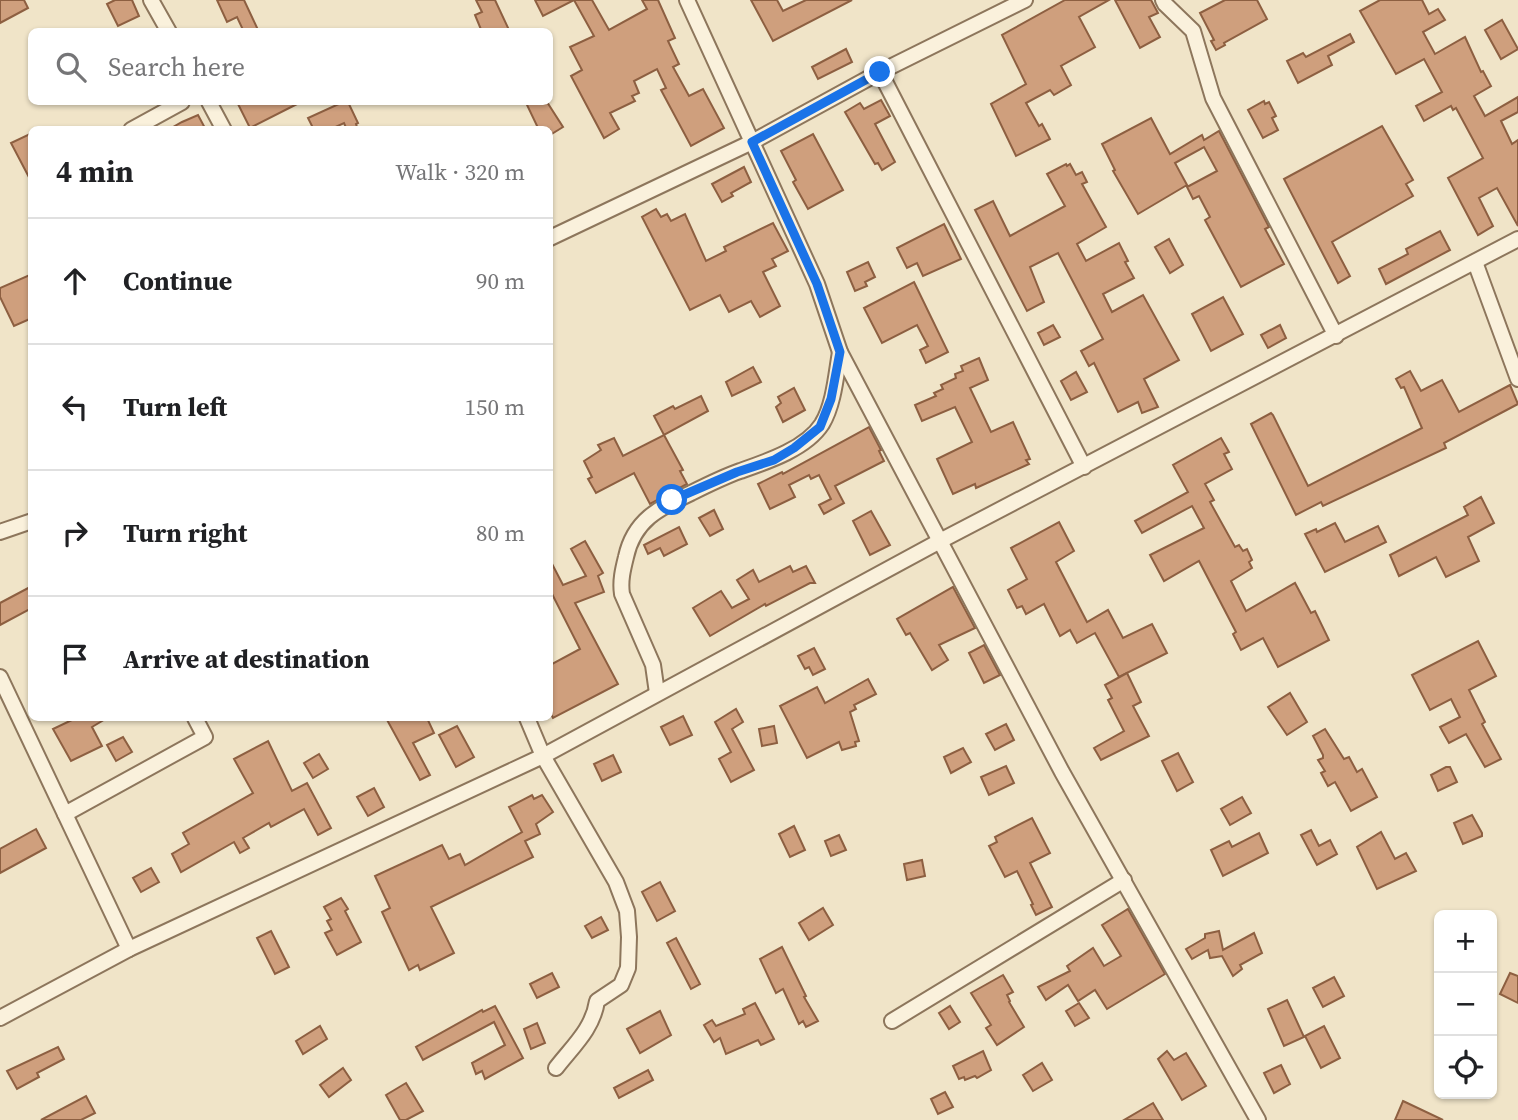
<!DOCTYPE html>
<meta charset="utf-8">
<style>
body{margin:0;font-family:"Source Serif 4",serif;background:#f2f2f2;color:#202124}
.controls{position:absolute;right:21px;bottom:21px;display:grid;overflow:hidden;border-radius:10px;box-shadow:0 2px 5px #0004}
.controls button{width:63px;height:63px;display:grid;place-items:center;padding:0;border:0;border-bottom:2px solid #e0e0e0;background:#fff;color:#202124;font:35px sans-serif}
.stop{position:absolute;width:21px;height:21px;margin:-16px;border:5px solid #1a73e8;border-radius:50%;background:#fff}
.stop.end{background:#1a73e8;border-color:#fff;box-shadow:0 2px 7px #0008}
.list{margin:0;padding:0;list-style:none}
h2{display:flex;justify-content:space-between;align-items:center;height:91px;margin:0;padding:0 28px;font-size:30px}
h2 small{font-size:23px;font-weight:400;color:#757577}
.list li{display:grid;grid-template-columns:46px 1fr auto;gap:21px;align-items:center;box-sizing:border-box;height:126px;padding:0 28px;border-top:2px solid #e0e0e0}
.list b{display:block;font-size:26px;white-space:nowrap}
.list em{font-size:23px;font-style:normal;color:#757577}
.icon{flex:none;width:38px;height:38px;fill:none;stroke:currentColor;stroke-width:2;stroke-linecap:round;stroke-linejoin:round}
.map{position:relative;flex:none;width:1518px;height:1120px;overflow:hidden}
.search{position:absolute;background:#fff;box-shadow:0 2px 5px #0004;left:28px;top:28px;width:525px;height:77px;display:flex;align-items:center;gap:18px;box-sizing:border-box;padding:0 24px;border-radius:10px;color:#757577;font-size:26px}
.panel{position:absolute;background:#fff;box-shadow:0 2px 5px #0004;left:28px;top:126px;width:525px;height:595px;border-radius:10px}
.map>svg:first-child{display:block}
.building{fill:#cf9f7d;stroke:#8d5f41;stroke-width:2}
.lines{fill:none;stroke-linecap:round;stroke-linejoin:round}
.street-casing{stroke:#8d765c;stroke-width:18}
.street{stroke:#faf1dc;stroke-width:14}
.route{stroke:#1a73e8;stroke-width:9}
</style>
<div class="map">
<svg width="1518" height="1120" viewBox="0 0 1518 1120">
<rect width="100%" height="100%" fill="#f0e4c8"/>
<g class="building">
<polygon points="0,0 24,0 28,8 0,23"/>
<polygon points="115,0 132,0 139,16 118,26 107,4"/>
<polygon points="217,0 244,0 259,32 244,32 237,17 227,22"/>
<polygon points="476,0 495,0 510,32 482,32 475,15 482,12"/>
<polygon points="535,0 592,0 609,30 647,9 642,0 658,0 675,38 668,41 679,64 673,67 689,96 703,89 724,128 691,146 661,90 666,88 657,69 634,81 639,93 632,96 635,101 610,113 619,129 604,138 571,76 582,70 570,47 594,36 574,0 543,16"/>
<polygon points="751,0 777,0 783,11 806,0 852,0 773,41"/>
<polygon points="1065,0 1109,0 1079,17 1095,47 1061,66 1071,85 1054,95 1050,90 1026,103 1039,126 1042,124 1050,139 1016,156 991,104 1026,84 1002,35"/>
<polygon points="1115,0 1151,0 1158,13 1149,17 1160,37 1140,48"/>
<polygon points="1225,0 1257,0 1267,19 1224,43 1225,45 1216,50 1211,41 1214,40 1200,13"/>
<polygon points="1380,0 1422,0 1429,14 1438,9 1445,20 1423,32 1435,54 1465,37 1481,72 1483,71 1491,86 1474,96 1485,116 1518,97 1518,112 1501,121 1512,144 1518,140 1518,226 1497,188 1479,198 1493,226 1478,235 1448,178 1483,158 1456,108 1453,110 1451,106 1424,121 1416,106 1442,92 1424,59 1396,74 1360,11"/>
<polygon points="1502,20 1518,49 1501,59 1485,30"/>
<polygon points="1350,34 1354,42 1328,56 1332,65 1298,83 1287,61 1303,53 1306,57"/>
<polygon points="846,49 852,62 818,79 812,67"/>
<polygon points="881,100 890,116 875,124 895,162 882,170 878,163 875,164 845,112 860,103 864,109"/>
<polygon points="1264,101 1265,104 1269,102 1276,116 1272,118 1278,130 1263,138 1248,110"/>
<polygon points="237,102 301,102 250,128"/>
<polygon points="343,102 348,102 358,123 356,124 358,130 347,130 344,123 329,130 314,130 308,118"/>
<polygon points="532,102 547,102 563,127 550,135 550,130 539,130 527,105"/>
<polygon points="198,115 206,130 168,130 182,122"/>
<polygon points="1151,118 1170,154 1202,135 1204,140 1219,131 1269,227 1265,229 1284,264 1241,287 1205,220 1210,217 1199,196 1193,199 1187,187 1217,171 1204,147 1175,163 1187,185 1138,214 1113,171 1115,170 1102,144"/>
<polygon points="1382,126 1413,180 1406,184 1413,196 1332,242 1350,276 1338,283 1284,179"/>
<polygon points="32,133 32,183 11,143"/>
<polygon points="813,134 843,190 808,209 793,182 796,180 781,151"/>
<polygon points="1066,164 1067,166 1070,164 1076,175 1082,172 1087,182 1082,184 1106,227 1077,244 1086,261 1119,243 1128,261 1125,262 1134,278 1103,294 1112,312 1143,295 1179,360 1144,379 1158,407 1142,413 1138,402 1118,412 1094,363 1089,366 1081,351 1103,339 1058,253 1030,267 1044,302 1027,311 975,210 993,201 1010,236 1065,206 1047,174"/>
<polygon points="744,167 751,182 731,193 733,196 722,202 712,184"/>
<polygon points="656,209 661,217 667,214 671,221 685,214 706,261 726,251 724,247 773,223 788,251 772,259 776,266 763,272 780,306 760,317 751,301 729,312 720,295 690,310 642,217"/>
<polygon points="944,224 961,259 923,276 917,263 907,268 897,248"/>
<polygon points="1440,231 1450,250 1386,284 1379,269 1408,254 1406,249"/>
<polygon points="1169,239 1183,265 1170,273 1155,247"/>
<polygon points="868,262 875,277 865,282 867,286 855,291 847,272"/>
<polygon points="32,274 32,318 14,326 0,297 0,288"/>
<polygon points="914,282 948,352 926,363 920,350 928,346 917,325 882,343 864,308"/>
<polygon points="1223,297 1243,334 1211,351 1192,314"/>
<polygon points="1053,325 1060,337 1044,345 1038,333"/>
<polygon points="1280,325 1286,338 1268,348 1261,335"/>
<polygon points="979,358 988,380 970,388 991,432 1013,422 1030,459 1026,460 1029,464 976,488 975,484 953,494 937,459 972,442 955,407 922,421 915,405 936,396 934,393 943,389 941,385 956,378 955,374 963,371 961,366"/>
<polygon points="753,367 761,382 732,396 726,382"/>
<polygon points="1410,371 1421,391 1442,380 1459,412 1510,385 1518,404 1444,443 1446,448 1323,506 1321,502 1296,515 1251,424 1271,413 1273,415 1308,486 1422,428 1404,387 1401,388 1396,379"/>
<polygon points="1076,372 1087,392 1071,400 1061,381"/>
<polygon points="794,388 805,410 783,422 776,407 781,403 778,397"/>
<polygon points="701,396 708,411 664,435 654,416 673,406 675,409"/>
<polygon points="869,427 881,450 879,451 884,461 835,486 844,503 824,514 819,505 831,499 819,475 811,479 809,475 789,485 795,497 770,509 758,484 782,472 783,474"/>
<polygon points="664,435 683,470 680,471 687,484 650,504 634,473 596,493 588,479 592,477 584,461 601,450 598,445 614,438 623,456"/>
<polygon points="1221,438 1229,452 1224,454 1232,469 1205,484 1214,500 1210,502 1235,547 1239,545 1243,551 1247,549 1252,560 1249,562 1252,568 1231,581 1246,611 1295,583 1311,613 1315,611 1329,640 1278,667 1263,638 1241,650 1233,634 1236,632 1199,561 1164,581 1150,555 1204,528 1192,506 1142,533 1135,521 1188,492 1173,465"/>
<polygon points="1481,497 1494,523 1468,537 1479,561 1446,577 1436,557 1399,576 1390,555 1468,515 1464,507"/>
<polygon points="714,510 723,529 710,536 699,518"/>
<polygon points="871,511 890,545 870,555 853,521"/>
<polygon points="1059,522 1074,551 1056,562 1087,622 1108,610 1123,638 1152,624 1167,653 1119,677 1095,633 1077,643 1070,630 1060,636 1044,604 1026,614 1022,606 1017,608 1008,590 1027,579 1011,548"/>
<polygon points="1335,523 1345,542 1378,526 1386,542 1325,572 1305,534 1316,529 1317,532"/>
<polygon points="679,527 687,544 664,556 660,548 648,554 644,545"/>
<polygon points="585,541 603,573 598,576 604,592 575,603 618,684 553,718 550,712 550,665 580,649 550,590 550,560 563,585 586,576 571,549"/>
<polygon points="790,566 793,572 806,566 815,583 810,583 766,606 765,604 710,636 693,608 721,591 732,608 749,599 737,580 753,570 759,582"/>
<polygon points="32,586 32,608 0,625 0,603"/>
<polygon points="953,587 975,628 939,645 948,660 932,670 910,633 906,635 897,619"/>
<polygon points="1478,641 1496,676 1469,690 1485,722 1482,724 1501,759 1485,767 1466,734 1449,743 1440,727 1460,717 1451,699 1430,710 1412,675"/>
<polygon points="984,645 1000,675 984,683 969,653"/>
<polygon points="814,648 825,669 813,675 809,667 805,669 798,656"/>
<polygon points="1127,673 1141,702 1133,706 1149,736 1101,760 1094,748 1124,731 1108,700 1112,698 1105,685"/>
<polygon points="868,679 876,694 854,705 856,709 850,712 859,741 855,742 856,746 842,750 839,742 807,758 780,706 817,687 825,703"/>
<polygon points="1290,693 1307,722 1287,735 1268,707"/>
<polygon points="736,709 743,722 732,729 754,770 731,782 719,759 731,752 715,722"/>
<polygon points="683,716 692,735 670,745 661,727"/>
<polygon points="76,718 107,718 92,727 102,746 71,761 53,729"/>
<polygon points="386,718 427,718 434,733 413,743 430,775 420,780"/>
<polygon points="1006,724 1014,740 995,750 986,734"/>
<polygon points="457,726 474,757 456,767 439,735"/>
<polygon points="774,726 777,743 762,746 759,729"/>
<polygon points="1325,729 1344,759 1349,757 1357,772 1362,769 1377,797 1351,811 1335,782 1328,786 1321,773 1325,771 1318,760 1323,758 1323,755 1313,736"/>
<polygon points="123,737 132,752 116,761 107,745"/>
<polygon points="268,741 292,791 307,783 331,828 318,835 304,809 271,827 269,823 243,838 249,848 240,853 234,842 181,872 172,854 189,844 183,833 253,793 234,759"/>
<polygon points="963,748 971,762 951,773 944,757"/>
<polygon points="1178,753 1193,782 1177,791 1162,761"/>
<polygon points="319,754 328,769 313,778 304,763"/>
<polygon points="613,755 621,772 602,781 594,764"/>
<polygon points="1006,766 1014,783 989,795 981,777"/>
<polygon points="1446,767 1450,767 1457,782 1438,791 1431,775"/>
<polygon points="374,788 384,807 368,816 357,797"/>
<polygon points="532,795 534,799 542,795 553,812 536,824 540,834 525,841 533,857 431,907 454,953 420,970 418,965 409,970 382,912 390,908 375,876 442,845 449,859 460,854 465,865 522,832 509,807"/>
<polygon points="1242,797 1251,813 1230,825 1221,809"/>
<polygon points="1472,815 1482,833 1482,836 1463,844 1454,823"/>
<polygon points="1032,818 1050,853 1030,863 1052,907 1036,915 1031,905 1033,904 1017,871 1005,877 989,846 997,842 995,837"/>
<polygon points="794,826 805,850 790,857 779,834"/>
<polygon points="36,829 46,848 0,873 0,849"/>
<polygon points="1311,830 1319,846 1330,840 1337,854 1317,865 1301,835"/>
<polygon points="1381,832 1395,859 1406,853 1416,871 1377,889 1357,847"/>
<polygon points="1259,833 1268,853 1223,876 1211,850 1229,841 1232,847"/>
<polygon points="839,835 846,850 831,856 825,841"/>
<polygon points="922,860 925,876 907,880 904,864"/>
<polygon points="151,868 159,882 141,892 133,878"/>
<polygon points="660,882 675,911 657,921 642,892"/>
<polygon points="341,898 348,909 345,911 361,942 337,955 325,933 332,930 327,921 331,919 324,907"/>
<polygon points="823,908 833,925 809,940 799,923"/>
<polygon points="1128,909 1165,974 1107,1009 1095,990 1078,1001 1068,985 1046,1000 1038,987 1070,971 1067,966 1093,948 1104,966 1121,956 1102,925"/>
<polygon points="601,917 608,930 592,938 585,926"/>
<polygon points="271,931 289,967 275,974 257,938"/>
<polygon points="1219,931 1223,950 1254,933 1262,953 1240,965 1242,969 1233,976 1222,956 1210,958 1208,950 1192,959 1186,949 1205,938 1205,934"/>
<polygon points="676,938 700,984 691,989 667,943"/>
<polygon points="782,947 806,996 804,997 818,1021 806,1027 803,1021 799,1024 783,989 776,993 760,959"/>
<polygon points="552,973 559,987 537,998 530,984"/>
<polygon points="1510,973 1518,976 1518,1003 1500,994"/>
<polygon points="1003,975 1013,992 1007,995 1010,1001 1009,1002 1024,1027 997,1045 986,1028 991,1025 971,993"/>
<polygon points="1334,977 1344,996 1323,1007 1313,988"/>
<polygon points="1287,1000 1304,1037 1284,1046 1268,1009"/>
<polygon points="755,1003 774,1039 761,1045 758,1040 726,1054 720,1038 714,1042 704,1025 712,1020 716,1026 745,1014 743,1009"/>
<polygon points="1079,1003 1089,1018 1075,1026 1066,1011"/>
<polygon points="495,1006 523,1058 485,1079 482,1071 476,1074 472,1063 505,1045 494,1022 423,1060 416,1047 482,1010 483,1012"/>
<polygon points="950,1006 960,1022 949,1029 939,1013"/>
<polygon points="660,1011 671,1035 640,1053 627,1029"/>
<polygon points="537,1023 545,1043 531,1049 524,1029"/>
<polygon points="320,1026 327,1039 303,1054 296,1041"/>
<polygon points="1324,1026 1340,1058 1321,1068 1305,1036"/>
<polygon points="58,1047 64,1059 37,1073 39,1077 17,1089 7,1071"/>
<polygon points="983,1051 991,1070 977,1078 975,1076 965,1080 964,1077 959,1079 953,1066"/>
<polygon points="1167,1051 1174,1060 1186,1053 1206,1086 1182,1100 1158,1059"/>
<polygon points="1042,1063 1052,1080 1033,1091 1023,1075"/>
<polygon points="1281,1065 1290,1084 1274,1093 1264,1073"/>
<polygon points="343,1068 351,1080 329,1097 320,1085"/>
<polygon points="648,1070 653,1080 619,1098 614,1088"/>
<polygon points="406,1083 423,1111 406,1120 400,1120 386,1095"/>
<polygon points="945,1092 953,1107 938,1114 931,1099"/>
<polygon points="86,1096 95,1113 81,1120 41,1120"/>
<polygon points="1403,1101 1443,1120 1395,1120"/>
<polygon points="1153,1103 1163,1120 1124,1120"/>
</g>
<g class="lines">
<defs>
<g id="street">
<polyline points="151,0 169,32"/>
<polyline points="687,0 817,284 840,352 1062,772 1258,1120"/>
<polyline points="1163,0 1165,4 1193,31 1213,98 1336,336"/>
<polyline points="880,72 1084,467"/>
<polyline points="209,102 224,130"/>
<polyline points="131,130 182,102"/>
<polyline points="550,238 752,142 880,72 1025,0"/>
<polyline points="1475,262 1518,379"/>
<polyline points="0,532 32,521"/>
<polyline points="0,677 129,949"/>
<path d="M657 693 653 665 622 594C620 581 623 569 626 557 634 520 659 508 691 493 707 485 723 477 740 471 766 462 806 449 822 424 834 404 836 375 840 352"/>
<path d="M527 718 543 756 616 882 627 911 629 937 628 968 621 985 597 1001C593 1029 572 1047 556 1068"/>
<polyline points="65,814 205,737 195,718"/>
<polyline points="0,1018 129,949 543,756 940,541 1518,239"/>
<polyline points="892,1021 1124,880"/>
</g>
</defs>
<use href="#street" class="street-casing"/>
<use href="#street" class="street"/>
</g>
<g class="lines">
<polyline class="route" points="672,500 737,472 774,460 794,448 820,427 831,399 840,352 817,284 752,142 880,72"/>
</g>
</svg>
<div class="controls">
<button>+</button>
<button>−</button>
<button><svg class="icon" aria-label="locate" viewBox="0 0 24 24"><circle cx="12" cy="12" r="6"/><path d="M12 2v4M12 18v4M2 12h4M18 12h4"/></svg></button>
</div>
<div class="stop" style="left:672px;top:500px"></div>
<div class="stop end" style="left:880px;top:72px"></div>
<div class="search"><svg class="icon" aria-label="search" viewBox="0 0 24 24"><circle cx="10" cy="10" r="6"/><path d="M15 15l6 6"/></svg>Search here</div>
<section class="panel">
<h2>4 min<small>Walk · 320 m</small></h2>
<ul class="list">
<li><svg class="icon" aria-label="ahead" viewBox="0 0 24 24"><path d="M12 20V5M6 11l6-6 6 6"/></svg><div><b>Continue</b></div><em>90 m</em></li>
<li><svg class="icon" aria-label="left" viewBox="0 0 24 24"><path d="M17 20v-9H6M10 6l-5 5 5 5"/></svg><div><b>Turn left</b></div><em>150 m</em></li>
<li><svg class="icon" aria-label="right" viewBox="0 0 24 24"><path d="M7 20v-9h11M14 6l5 5-5 5"/></svg><div><b>Turn right</b></div><em>80 m</em></li>
<li><svg class="icon" aria-label="arrive" viewBox="0 0 24 24"><path d="M6 21V4h12l-3 4 3 4H6"/></svg><div><b>Arrive at destination</b></div></li>
</ul>
</section>
</div>
